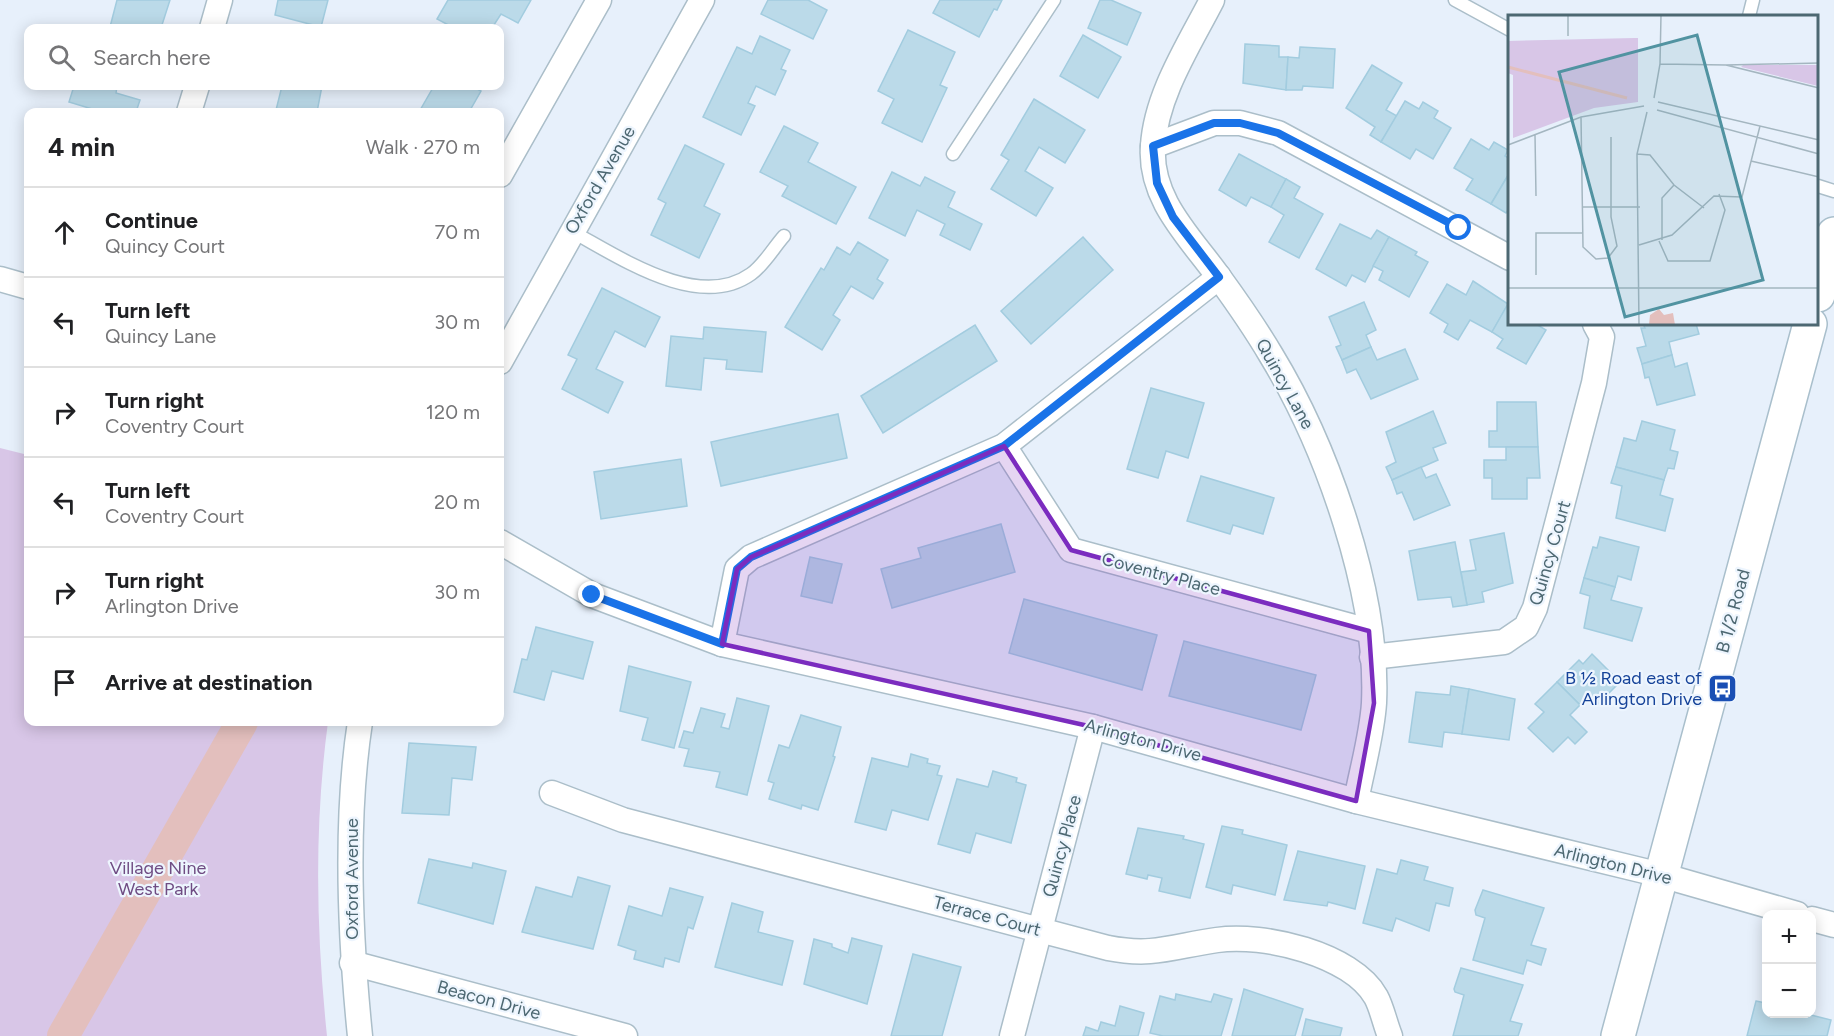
<!DOCTYPE html>
<meta charset="utf-8">
<style>
body{margin:0;font-family:Figtree,sans-serif;background:#f2f2f2;color:#202124}
.controls{position:absolute;right:18px;bottom:18px;display:grid;overflow:hidden;border-radius:12px;box-shadow:0 3px 15px #0003}
.controls button{width:54px;height:54px;display:grid;place-items:center;padding:0;border:0;border-bottom:2px solid #e0e0e0;background:#fff;color:#202124;font:30px sans-serif}
.stop{position:absolute;width:18px;height:18px;margin:-14px;border:4px solid #1a73e8;border-radius:50%;background:#fff}
.stop.end{background:#1a73e8;border-color:#fff;box-shadow:0 2px 6px #0008}
.list{margin:0;padding:0;list-style:none}
h2{display:flex;justify-content:space-between;align-items:center;height:78px;margin:0;padding:0 24px;font-size:26px}
h2 small{font-size:20px;font-weight:400;color:#757577}
.list li{display:grid;grid-template-columns:39px 1fr auto;gap:18px;align-items:center;box-sizing:border-box;height:90px;padding:0 24px;border-top:2px solid #e0e0e0}
.list b{display:block;font-size:22px;white-space:nowrap}
.list p{margin:0;font-size:20px;white-space:nowrap;color:#757577}
.list em{font-size:20px;font-style:normal;color:#757577}
.icon{flex:none;width:33px;height:33px;fill:none;stroke:currentColor;stroke-width:2;stroke-linecap:round;stroke-linejoin:round}
.map{position:relative;flex:none;width:1834px;height:1036px;overflow:hidden}
.search{position:absolute;background:#fff;box-shadow:0 3px 15px #0003;left:24px;top:24px;width:480px;height:66px;display:flex;align-items:center;gap:15px;box-sizing:border-box;padding:0 21px;border-radius:12px;color:#757577;font-size:22px}
.panel{position:absolute;background:#fff;box-shadow:0 3px 15px #0003;left:24px;top:108px;width:480px;height:618px;border-radius:12px}
.map>svg:first-child{display:block}
.green{fill:#d8c6e7}
.lines{fill:none;stroke-linecap:round;stroke-linejoin:round}
.canal{stroke:#e3bfbd;stroke-width:32}
.building{fill:#bbdae9;stroke:#a2ccdf;stroke-width:1.5}
.service-casing{stroke:#abbec9;stroke-width:15}
.minor-casing{stroke:#abbec9;stroke-width:27}
.secondary-casing{stroke:#a9bfcc;stroke-width:36}
.service{stroke:#fff;stroke-width:12}
.minor{stroke:#fff;stroke-width:24}
.secondary{stroke:#fff;stroke-width:33}
.route{stroke:#1a73e8;stroke-width:8}
.marked{fill:#7b2cbf;fill-opacity:0.2;stroke:#7b2cbf;stroke-width:4.5;stroke-linejoin:round}
.labels{text-anchor:middle;stroke-width:4.5;stroke-linejoin:round;paint-order:stroke}
.street-label{font-size:18px;fill:#4d6872;stroke:#edf5fe}
.transit-label{font-size:18px;fill:#164399;stroke:#edf5fe;text-anchor:end}
.park-label{font-size:18px;fill:#6f4c83;stroke:#edf5fe}
.inset-river{fill:none;stroke:#e3bfbd;stroke-width:3}
.inset-road{fill:none;stroke:#a4b6c0;stroke-width:1.5}
.view{fill:#5193a1;fill-opacity:0.15;stroke:#5193a1;stroke-width:3}
.inset-edge{fill:none;stroke:#4d6872;stroke-width:3}
</style>
<div class="map">
<svg width="1834" height="1036" viewBox="0 0 1834 1036">
<rect width="100%" height="100%" fill="#e7f0fb"/>
<path class="green" d="M0 448 28 455V722H328C314 826 316 931 327 1036H0Z"/>
<g class="lines">
<polyline class="canal" points="63,1036 242,722"/>
</g>
<g class="building">
<polygon points="117,0 170,0 161,28 117,28 110,27"/>
<polygon points="278,0 328,0 321,27 275,15"/>
<polygon points="448,0 531,0 518,23 501,14 492,28 454,28 437,19"/>
<polygon points="768,0 808,0 827,10 813,39 761,14"/>
<polygon points="940,0 1002,0 997,10 994,9 979,37 933,13"/>
<polygon points="1100,0 1111,0 1141,13 1127,45 1088,28"/>
<polygon points="908,30 955,52 940,85 947,88 922,142 882,123 894,99 878,91"/>
<polygon points="1083,35 1121,57 1098,98 1060,76"/>
<polygon points="760,36 790,50 781,69 786,71 775,95 756,86 748,103 755,106 741,135 703,117 737,47 752,54"/>
<polygon points="1245,44 1279,46 1279,57 1288,57 1286,90 1243,83"/>
<polygon points="1300,47 1335,49 1333,88 1303,86 1302,90 1286,90 1288,57 1299,58"/>
<polygon points="1372,65 1402,83 1386,110 1397,116 1381,142 1370,135 1375,127 1346,108"/>
<polygon points="74,86 117,86 116,93 140,100 136,112 102,112 69,102"/>
<polygon points="282,86 322,86 317,112 276,110"/>
<polygon points="434,86 471,86 481,91 469,112 419,112"/>
<polygon points="1034,99 1085,130 1065,163 1039,147 1025,171 1053,188 1036,216 991,189 1009,160 1001,155"/>
<polygon points="1405,101 1419,109 1423,102 1438,111 1434,118 1451,128 1433,159 1416,149 1410,159 1381,142"/>
<polygon points="784,126 818,143 808,162 856,187 836,224 782,196 788,186 760,172"/>
<polygon points="1471,139 1489,150 1494,142 1508,150 1505,156 1510,159 1510,172 1491,204 1466,190 1473,179 1454,168"/>
<polygon points="685,145 724,164 704,206 720,214 699,258 651,235 666,203 658,199"/>
<polygon points="1239,154 1286,179 1271,207 1251,197 1246,206 1219,190"/>
<polygon points="892,172 920,186 925,177 955,192 948,207 982,224 970,250 940,235 945,224 917,210 905,236 869,218"/>
<polygon points="1510,172 1510,207 1506,213 1491,204"/>
<polygon points="1286,179 1300,187 1294,198 1323,214 1299,258 1269,242 1284,215 1271,207"/>
<polygon points="1340,224 1371,239 1377,230 1389,237 1365,282 1352,275 1346,286 1316,269"/>
<polygon points="1083,237 1113,270 1031,344 1001,311"/>
<polygon points="1389,237 1417,252 1415,255 1428,262 1409,297 1379,280 1383,271 1373,266"/>
<polygon points="858,242 888,260 877,279 883,283 873,299 851,286 833,315 840,320 822,350 785,327 821,268 824,270 837,247 850,255"/>
<polygon points="1473,281 1508,304 1492,332 1470,320 1458,340 1444,332 1448,324 1430,313 1447,284 1466,295"/>
<polygon points="602,288 660,317 645,347 615,331 596,369 623,382 608,413 562,389 577,359 568,355"/>
<polygon points="1364,302 1376,330 1366,335 1371,347 1342,360 1336,347 1341,345 1329,317"/>
<polygon points="1508,304 1510,324 1536,324 1546,330 1526,364 1497,348 1503,339 1492,332"/>
<polygon points="1643,324 1696,324 1699,334 1669,342 1672,355 1642,364 1637,348 1646,346 1641,328 1645,328"/>
<polygon points="975,325 997,361 883,433 861,396"/>
<polygon points="704,327 766,332 762,372 726,369 727,360 704,358 701,390 666,386 671,336 703,339"/>
<polygon points="1371,347 1377,360 1405,349 1418,379 1371,399 1356,369 1347,373 1342,360"/>
<polygon points="1672,355 1675,367 1687,363 1695,395 1657,405 1649,377 1645,378 1642,364"/>
<polygon points="1151,388 1204,403 1188,458 1166,451 1158,478 1127,469"/>
<polygon points="1497,402 1536,402 1538,447 1489,447 1489,431 1497,431"/>
<polygon points="1433,411 1446,443 1433,448 1438,460 1392,480 1386,467 1396,462 1386,432"/>
<polygon points="838,414 847,458 721,486 711,442"/>
<polygon points="1642,421 1675,430 1670,450 1678,452 1674,469 1668,468 1664,480 1616,467 1624,438 1636,441"/>
<polygon points="1506,447 1538,447 1540,478 1527,478 1527,499 1492,499 1492,478 1484,478 1484,460 1506,460"/>
<polygon points="681,459 687,506 601,519 594,472"/>
<polygon points="1421,467 1426,478 1436,474 1450,505 1414,520 1402,492 1397,494 1392,480"/>
<polygon points="1616,467 1664,480 1660,495 1673,499 1665,531 1616,518 1622,486 1611,483"/>
<polygon points="1201,476 1274,498 1263,534 1233,525 1230,534 1187,521"/>
<polygon points="1001,524 1015,572 892,608 881,569 921,558 918,548"/>
<polygon points="1504,533 1513,583 1482,592 1484,602 1467,605 1461,572 1476,570 1470,540"/>
<polygon points="1600,537 1639,547 1631,580 1618,576 1615,587 1584,578 1593,547 1597,548"/>
<polygon points="1455,542 1467,605 1453,607 1451,597 1418,600 1409,551"/>
<polygon points="810,557 842,564 832,603 801,596"/>
<polygon points="1584,578 1615,587 1611,600 1642,608 1632,641 1584,628 1590,596 1580,593"/>
<polygon points="1024,599 1157,635 1142,690 1009,653"/>
<polygon points="536,627 593,642 583,679 552,671 544,700 514,692 522,659 527,660"/>
<polygon points="1184,641 1316,675 1301,730 1169,696"/>
<polygon points="1592,654 1620,682 1597,705 1589,697 1580,705 1557,682 1579,660 1583,664"/>
<polygon points="629,666 691,682 674,748 642,740 648,718 620,711"/>
<polygon points="1557,682 1580,705 1570,715 1587,732 1575,744 1568,737 1553,752 1528,728 1544,712 1535,704"/>
<polygon points="1451,686 1469,689 1462,734 1444,732 1442,747 1409,742 1416,692 1450,695"/>
<polygon points="1469,689 1515,699 1509,740 1462,734"/>
<polygon points="737,698 769,706 747,795 716,787 720,772 684,766 689,749 679,747 684,731 693,733 701,708 725,714 721,727 729,729"/>
<polygon points="801,715 841,727 833,756 835,757 818,810 802,805 801,809 769,799 774,783 768,781 779,745 789,748"/>
<polygon points="409,743 476,747 472,780 452,778 449,815 402,813"/>
<polygon points="911,754 928,759 927,763 940,766 937,775 942,776 928,820 892,810 886,830 855,822 872,758 908,767"/>
<polygon points="993,771 1017,778 1016,782 1026,785 1011,843 976,833 970,853 938,844 957,779 988,787"/>
<polygon points="1222,826 1243,830 1242,834 1287,845 1275,895 1233,885 1231,894 1206,887"/>
<polygon points="1138,828 1184,836 1183,839 1204,844 1190,898 1159,891 1162,878 1148,875 1147,879 1126,874"/>
<polygon points="1298,851 1365,866 1355,909 1328,902 1327,906 1284,900"/>
<polygon points="429,859 472,868 473,863 506,871 493,924 418,903"/>
<polygon points="1401,860 1428,867 1424,880 1453,888 1449,906 1436,903 1429,931 1396,918 1392,931 1363,923 1377,869 1397,874"/>
<polygon points="578,877 610,886 593,949 522,932 536,887 572,897"/>
<polygon points="670,888 703,897 693,929 688,927 679,962 665,958 663,967 634,959 636,951 618,945 629,906 662,916"/>
<polygon points="1483,890 1544,908 1531,945 1546,949 1541,965 1527,960 1523,974 1473,960 1485,918 1476,915 1475,910"/>
<polygon points="732,903 763,912 758,932 793,941 782,985 715,967"/>
<polygon points="852,938 882,946 867,1004 804,984 814,939 832,944 832,947 848,953"/>
<polygon points="913,954 961,967 942,1036 891,1036"/>
<polygon points="1461,968 1523,985 1510,1021 1522,1024 1518,1036 1453,1036 1464,995 1455,992 1454,989"/>
<polygon points="1244,989 1303,1009 1295,1036 1232,1036"/>
<polygon points="1176,994 1211,1002 1214,994 1232,999 1221,1036 1163,1036 1150,1033 1160,996 1175,1000"/>
<polygon points="1756,1001 1766,1003 1766,1014 1807,1014 1831,1020 1827,1036 1747,1036"/>
<polygon points="1120,1006 1144,1013 1138,1036 1083,1036 1086,1027 1098,1031 1101,1022 1115,1026"/>
<polygon points="1306,1019 1342,1028 1340,1036 1302,1036"/>
</g>
<g class="lines">
<defs>
<g id="service">
<polyline points="1455,0 1510,30"/>
<polyline points="1749,16 1753,0"/>
<polyline points="953,154 1054,0"/>
<polyline points="1818,186 1834,191"/>
<path d="M571 231C618 256 698 312 751 274 764 265 774 247 784 236"/>
</g>
<g id="minor">
<path d="M1212 0C1189 45 1156 95 1153 146 1149 199 1190 237 1218 276 1237 302 1255 328 1271 355 1327 447 1379 594 1374 703 1372 735 1362 769 1356 801"/>
<polyline points="212,28 220,0"/>
<polyline points="189,112 197,86"/>
<polyline points="1153,146 1214,123 1240,123 1278,133 1510,258"/>
<polyline points="500,175 599,0"/>
<polyline points="0,279 28,287"/>
<polyline points="500,362 702,0"/>
<polyline points="1004,446 1071,550 1369,631"/>
<polyline points="500,542 592,595 722,644 1093,727 1356,801 1661,875 1797,914"/>
<polyline points="722,644 737,569 751,557 1004,446 1219,277"/>
<polyline points="1372,657 1504,642 1526,627 1535,608 1594,383 1602,337 1595,324"/>
<path d="M360 722C345 820 350 937 360 1036"/>
<path d="M552 793 623 820 1108 948C1154 957 1174 946 1217 940 1263 933 1352 954 1376 997 1382 1008 1385 1024 1390 1036"/>
<polyline points="1812,919 1834,925"/>
<polyline points="352,963 625,1036"/>
<polyline points="1012,1036 1093,727"/>
</g>
<g id="secondary">
<polyline points="1818,295 1834,234"/>
<polyline points="1618,1036 1810,324"/>
</g>
</defs>
<use href="#service" class="service-casing"/>
<use href="#minor" class="minor-casing"/>
<use href="#secondary" class="secondary-casing"/>
<use href="#service" class="service"/>
<use href="#minor" class="minor"/>
<use href="#secondary" class="secondary"/>
</g>
<g class="lines">
<polyline class="route" points="592,595 722,644 737,569 751,557 1004,446 1219,277 1173,217 1157,183 1153,146 1214,123 1240,123 1278,133 1459,228"/>
</g>
<path class="marked" d="M1004 446 1071 550 1369 631 1374 703 1356 801 1093 727 722 644 737 569 751 557Z"/>
<defs>
<symbol id="bus-square" viewBox="-11 -11 22 22"><rect x="-9" y="-9" width="18" height="18" rx="4" fill="#1a4fb4" stroke="#edf5fe"/><path d="M-5-6H5V4H4V6H2V4H-2V6H-4V4H-5ZM-3.5-4V0h7V-4ZM-3.5 1.2v1.5H-2V1.2ZM2 1.2v1.5H3.5V1.2Z" fill="#fff"/></symbol>
</defs>
<g fill-rule="evenodd">
<use href="#bus-square" x="1706" y="672" width="33" height="33"/>
</g>
<g class="labels">
<g class="street-label">
<text transform="translate(600 180) rotate(-60)" y="6">Oxford Avenue</text>
<text transform="translate(1285 384) rotate(61)" y="6">Quincy Lane</text>
<text transform="translate(1550 553) rotate(-74)" y="6">Quincy Court</text>
<text transform="translate(1161 574) rotate(15)" y="6">Coventry Place</text>
<text transform="translate(1733 611) rotate(-75)" y="6">B 1/2 Road</text>
<text transform="translate(1143 740) rotate(15)" y="6">Arlington Drive</text>
<text transform="translate(1062 846) rotate(-75)" y="6">Quincy Place</text>
<text transform="translate(1613 864) rotate(14)" y="6">Arlington Drive</text>
<text transform="translate(352 879) rotate(-90)" y="6">Oxford Avenue</text>
<text transform="translate(987 916) rotate(15)" y="6">Terrace Court</text>
<text transform="translate(489 1000) rotate(15)" y="6">Beacon Drive</text>
</g>
<g class="transit-label">
<text x="1702" y="684">B ½ Road east of<tspan x="1702" dy="21">Arlington Drive</tspan></text>
</g>
<g class="park-label">
<text x="158" y="874">Village Nine<tspan x="158" dy="21">West Park</tspan></text>
</g>
</g>
<g transform="translate(1508 15)">
<rect width="310" height="310" fill="#e7f0fb"/>
<path d="M126 23H130V87L86 93 5 123V60L0 58V26ZM235 50H310V71L233 52Z" fill="#d8c6e7"/>
<path d="M151 294 156 300 165 298 167 310H141L142 300Z" fill="#e3bfbd"/>
<path class="inset-river" d="M0 52 119 83"/>
<path class="inset-road" d="M60 0V21M311 48 218 50 311 73M152 49 218 50M146 83 152 49 153 0M150 87 311 125M149 95 311 139M73 102 75 232 88 244 100 243 109 231 103 202V122M27 120 28 181M0 130 73 102 136 91M129 139 142 140 166 170 196 193M243 146 311 162M74 192H132M154 225V183L166 170M151 226 160 246H202L217 195 211 179M131 230 164 220 206 181 234 182 252 111M28 260V218H74M0 273H311M131 310 129 139 139 97"/>
<path class="view" d="M189 20 255 265 117 302 51 57Z"/>
<rect width="310" height="310" class="inset-edge"/>
</g>
</svg>
<div class="controls">
<button>+</button>
<button>−</button>
</div>
<div class="stop" style="left:1459px;top:228px"></div>
<div class="stop end" style="left:592px;top:595px"></div>
<div class="search"><svg class="icon" aria-label="search" viewBox="0 0 24 24"><circle cx="10" cy="10" r="6"/><path d="M15 15l6 6"/></svg>Search here</div>
<section class="panel">
<h2>4 min<small>Walk · 270 m</small></h2>
<ul class="list">
<li><svg class="icon" aria-label="ahead" viewBox="0 0 24 24"><path d="M12 20V5M6 11l6-6 6 6"/></svg><div><b>Continue</b><p>Quincy Court</p></div><em>70 m</em></li>
<li><svg class="icon" aria-label="left" viewBox="0 0 24 24"><path d="M17 20v-9H6M10 6l-5 5 5 5"/></svg><div><b>Turn left</b><p>Quincy Lane</p></div><em>30 m</em></li>
<li><svg class="icon" aria-label="right" viewBox="0 0 24 24"><path d="M7 20v-9h11M14 6l5 5-5 5"/></svg><div><b>Turn right</b><p>Coventry Court</p></div><em>120 m</em></li>
<li><svg class="icon" aria-label="left" viewBox="0 0 24 24"><path d="M17 20v-9H6M10 6l-5 5 5 5"/></svg><div><b>Turn left</b><p>Coventry Court</p></div><em>20 m</em></li>
<li><svg class="icon" aria-label="right" viewBox="0 0 24 24"><path d="M7 20v-9h11M14 6l5 5-5 5"/></svg><div><b>Turn right</b><p>Arlington Drive</p></div><em>30 m</em></li>
<li><svg class="icon" aria-label="arrive" viewBox="0 0 24 24"><path d="M6 21V4h12l-3 4 3 4H6"/></svg><div><b>Arrive at destination</b></div></li>
</ul>
</section>
</div>
